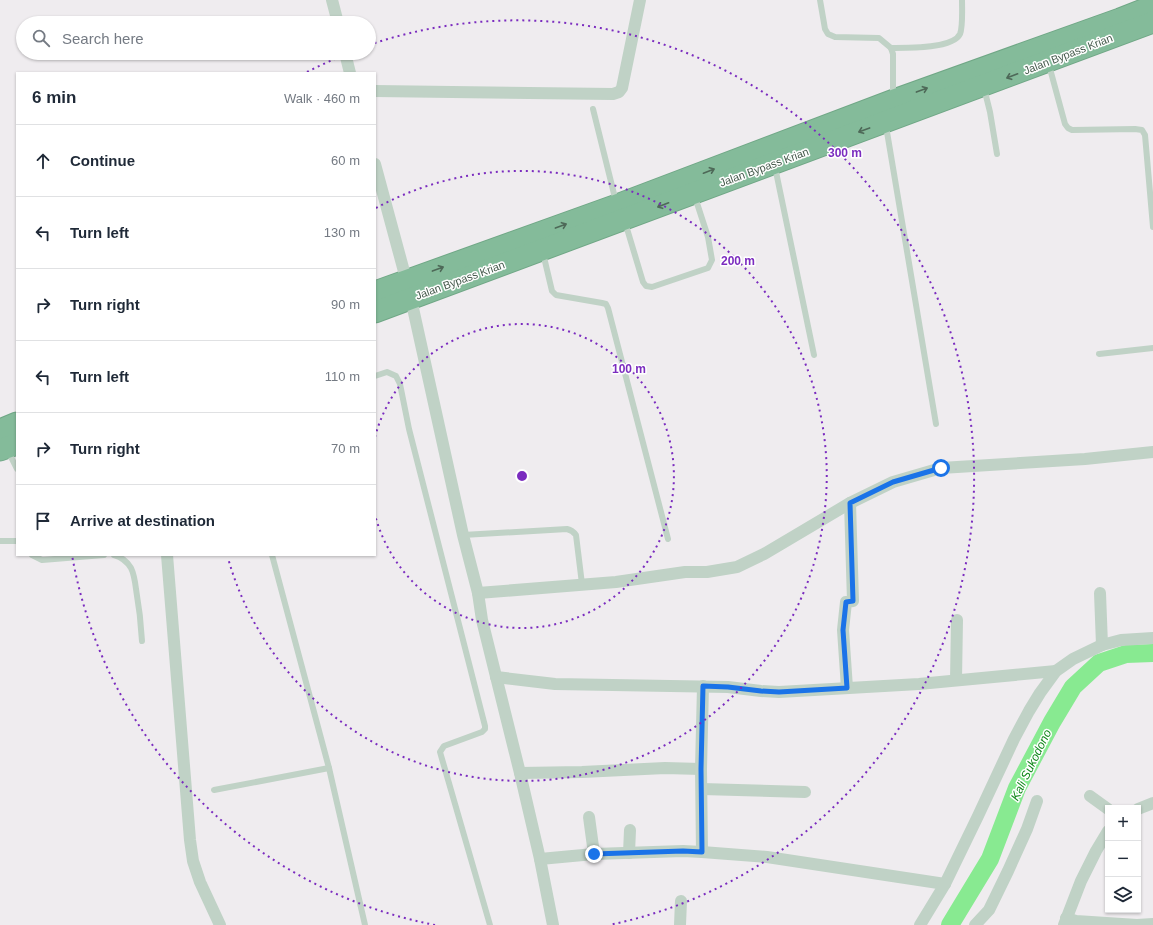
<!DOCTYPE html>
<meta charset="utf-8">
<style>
body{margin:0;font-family:Arial,sans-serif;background:#f2f2f3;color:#1f2937}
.controls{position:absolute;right:12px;bottom:12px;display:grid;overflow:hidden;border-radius:0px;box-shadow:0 1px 3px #0004}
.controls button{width:36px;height:36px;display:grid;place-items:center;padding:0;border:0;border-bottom:1px solid #e0e1e3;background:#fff;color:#1f2937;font:20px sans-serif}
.stop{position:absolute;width:12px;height:12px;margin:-9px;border:3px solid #1a73e8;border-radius:50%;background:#fff}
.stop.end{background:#1a73e8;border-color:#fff;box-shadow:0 1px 4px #0008}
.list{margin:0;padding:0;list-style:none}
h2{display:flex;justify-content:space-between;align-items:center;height:52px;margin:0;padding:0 16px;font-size:17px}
h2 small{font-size:13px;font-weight:400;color:#747a83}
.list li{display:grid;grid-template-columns:26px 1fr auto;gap:12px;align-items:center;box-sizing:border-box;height:72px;padding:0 16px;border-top:1px solid #e0e1e3}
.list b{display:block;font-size:15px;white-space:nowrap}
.list em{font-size:13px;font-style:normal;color:#747a83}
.icon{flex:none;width:22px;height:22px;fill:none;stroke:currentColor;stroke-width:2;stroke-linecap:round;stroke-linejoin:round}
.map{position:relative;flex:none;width:1153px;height:925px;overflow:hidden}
.search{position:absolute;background:#fff;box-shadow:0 1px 3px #0004;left:16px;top:16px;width:360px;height:44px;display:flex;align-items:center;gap:10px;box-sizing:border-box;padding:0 14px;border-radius:22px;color:#747a83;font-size:15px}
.panel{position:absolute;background:#fff;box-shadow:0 1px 3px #0004;left:16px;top:72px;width:360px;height:484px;border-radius:0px}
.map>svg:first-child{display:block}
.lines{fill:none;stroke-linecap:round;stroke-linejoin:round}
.river{stroke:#88ea91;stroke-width:18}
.highway-casing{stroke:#70a786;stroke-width:23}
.lane{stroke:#c0d2c6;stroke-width:6}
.street{stroke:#c0d2c6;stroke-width:12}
.highway{stroke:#84bb9a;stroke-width:21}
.oneway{stroke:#4e6958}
.route{stroke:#1a73e8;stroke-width:5}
.ring{fill:none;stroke:#7b2cbf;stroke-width:2;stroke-dasharray:2 4}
.labels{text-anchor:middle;stroke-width:3;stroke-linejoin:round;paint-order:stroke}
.street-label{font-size:11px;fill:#455a4c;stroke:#fff}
.water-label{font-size:12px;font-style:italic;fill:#0f8719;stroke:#fff}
.centre{fill:#7b2cbf;stroke:#fff;stroke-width:2}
.ring-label{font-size:12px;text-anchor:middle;font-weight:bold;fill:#7b2cbf;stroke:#fff;stroke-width:3;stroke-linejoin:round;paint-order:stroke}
</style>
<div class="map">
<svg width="1153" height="925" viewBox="0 0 1153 925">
<rect width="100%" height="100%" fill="#efecef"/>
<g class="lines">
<polyline class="river" points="950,925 990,859 1017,788 1052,722 1073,687 1099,663 1126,654 1153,653"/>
<defs>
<g id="highway">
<polyline points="375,292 617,205 894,100 1120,19 1153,6"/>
<polyline points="375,312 1153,22"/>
<polyline points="0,430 17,423"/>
<polyline points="0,450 17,444"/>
</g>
</defs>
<use href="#highway" class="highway-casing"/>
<g class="lane">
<polyline points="820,0 825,29 828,34 835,37 879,38 891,48 893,54 893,98"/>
<path d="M891 48C906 48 953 49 960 34 963 27 962 9 962 0"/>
<polyline points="1049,65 1065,124 1068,128 1072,130 1135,129 1142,130 1145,135 1153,227"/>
<polyline points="984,88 990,112 997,154"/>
<polyline points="593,109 616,202"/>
<polyline points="886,126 936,424"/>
<polyline points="775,167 814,355"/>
<polyline points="625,222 643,282 646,286 652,287 708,268 712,260 708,237 695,197"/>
<polyline points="543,253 552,291 556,295 602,303 606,304 608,308 668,539"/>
<polyline points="1099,354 1153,348"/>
<polyline points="375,376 387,372 396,376 400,384 409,429 485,726 485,729 482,732 444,746 440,752 490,925"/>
<polyline points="8,451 17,469"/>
<path d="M463 535 567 529C571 530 573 531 576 535L582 584"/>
<polyline points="0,541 17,541"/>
<polyline points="32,555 42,560 104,555"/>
<path d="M114 555C121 557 127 561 131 568 134 574 135 581 136 589 139 606 141 623 142 641"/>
<polyline points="272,555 329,768 365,925"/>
<polyline points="214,790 329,768"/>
</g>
<g class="street">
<polyline points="332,0 338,23"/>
<polyline points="345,53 350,73"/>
<polyline points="375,91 613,94 619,92 622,88 640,0"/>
<polyline points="375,164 409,290 463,535 478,593 482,620 520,773 540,859 553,925"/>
<polyline points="167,555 190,840 193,861 200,882 220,925"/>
<polyline points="478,593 616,582 685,572 707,572 737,567 764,554 850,503 893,482 941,468 1085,459 1153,452"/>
<polyline points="1100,593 1102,645"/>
<polyline points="496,677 555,684 728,687 761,691 779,692 919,684 1056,671"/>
<polyline points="956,680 957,620"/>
<polyline points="847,688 843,630 846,602 853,601 850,503"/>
<polyline points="520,773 582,772 665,768 701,769"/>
<polyline points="702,789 805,792"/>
<polyline points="1090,796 1108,809"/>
<polyline points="1138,809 1153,803"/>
<polyline points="589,817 594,854"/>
<polyline points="702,852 701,769 703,686"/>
<polyline points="629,853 630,830"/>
<polyline points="540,859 594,854 683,851 702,852 767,857 945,884"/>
<polyline points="1066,918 1076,921 1137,925 1153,924"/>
<polyline points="680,925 681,901"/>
<polyline points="920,925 945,884 978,816 1014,739 1029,711 1040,693 1056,671 1073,659 1102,645 1121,640 1153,638"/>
<polyline points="975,925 989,910 1008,871 1027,829 1037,801"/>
<polyline points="1064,925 1081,881 1096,851 1108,831"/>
</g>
<use href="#highway" class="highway"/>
</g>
<defs><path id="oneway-shaft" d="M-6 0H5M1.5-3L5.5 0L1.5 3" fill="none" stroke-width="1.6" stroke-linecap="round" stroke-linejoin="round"/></defs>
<g class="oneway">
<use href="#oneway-shaft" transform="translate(1012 76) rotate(159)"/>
<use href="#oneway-shaft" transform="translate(922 90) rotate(-20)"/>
<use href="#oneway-shaft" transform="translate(864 130) rotate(160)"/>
<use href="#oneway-shaft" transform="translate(709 171) rotate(-21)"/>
<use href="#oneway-shaft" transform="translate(663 205) rotate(159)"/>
<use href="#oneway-shaft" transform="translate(561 226) rotate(-20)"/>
<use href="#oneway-shaft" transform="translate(438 269) rotate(-20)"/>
</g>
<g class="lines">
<polyline class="route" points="594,854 683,851 702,852 701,769 703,686 728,687 761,691 779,692 847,688 843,630 846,602 853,601 850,503 893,482 941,468"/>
</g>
<g class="ring">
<path d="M375 437A152 152 0 1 1 375 515"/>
<path d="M376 208A305 305 0 1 1 228 558"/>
<path d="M435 925A457 457 0 0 1 72 555M307 72A457 457 0 0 1 347 54M369 45A457 457 0 1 1 609 925"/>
</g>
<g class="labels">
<g class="street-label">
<text transform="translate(1068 54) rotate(-21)" y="4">Jalan Bypass Krian</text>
<text transform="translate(764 167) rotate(-20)" y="4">Jalan Bypass Krian</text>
<text transform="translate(460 280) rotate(-20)" y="4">Jalan Bypass Krian</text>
</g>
<g class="water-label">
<text transform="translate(1031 765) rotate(-64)" y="4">Kali Sukodono</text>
</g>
</g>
<circle cx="522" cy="476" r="6" class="centre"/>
<g class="ring-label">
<text x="845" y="157">300 m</text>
<text x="738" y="265">200 m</text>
<text x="629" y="373">100 m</text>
</g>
</svg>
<div class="controls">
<button>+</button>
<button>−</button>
<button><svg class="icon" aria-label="layers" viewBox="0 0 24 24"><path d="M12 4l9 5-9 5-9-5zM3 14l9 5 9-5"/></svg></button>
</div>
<div class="stop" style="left:941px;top:468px"></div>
<div class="stop end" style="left:594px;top:854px"></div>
<div class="search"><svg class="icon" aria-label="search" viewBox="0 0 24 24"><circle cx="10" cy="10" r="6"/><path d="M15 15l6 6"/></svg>Search here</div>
<section class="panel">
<h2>6 min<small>Walk · 460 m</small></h2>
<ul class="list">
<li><svg class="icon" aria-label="ahead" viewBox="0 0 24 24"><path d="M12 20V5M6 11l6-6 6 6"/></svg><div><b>Continue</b></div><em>60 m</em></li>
<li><svg class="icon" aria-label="left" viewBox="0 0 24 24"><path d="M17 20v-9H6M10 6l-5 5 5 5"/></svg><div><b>Turn left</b></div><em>130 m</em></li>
<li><svg class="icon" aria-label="right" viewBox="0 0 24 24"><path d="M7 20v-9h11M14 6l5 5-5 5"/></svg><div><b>Turn right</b></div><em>90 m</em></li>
<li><svg class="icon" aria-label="left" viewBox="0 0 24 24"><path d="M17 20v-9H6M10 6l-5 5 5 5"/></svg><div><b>Turn left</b></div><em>110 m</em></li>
<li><svg class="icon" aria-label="right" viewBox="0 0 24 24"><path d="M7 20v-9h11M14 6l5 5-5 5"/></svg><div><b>Turn right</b></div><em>70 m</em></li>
<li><svg class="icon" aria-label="arrive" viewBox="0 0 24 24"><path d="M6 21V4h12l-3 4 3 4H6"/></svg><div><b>Arrive at destination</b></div></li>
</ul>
</section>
</div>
